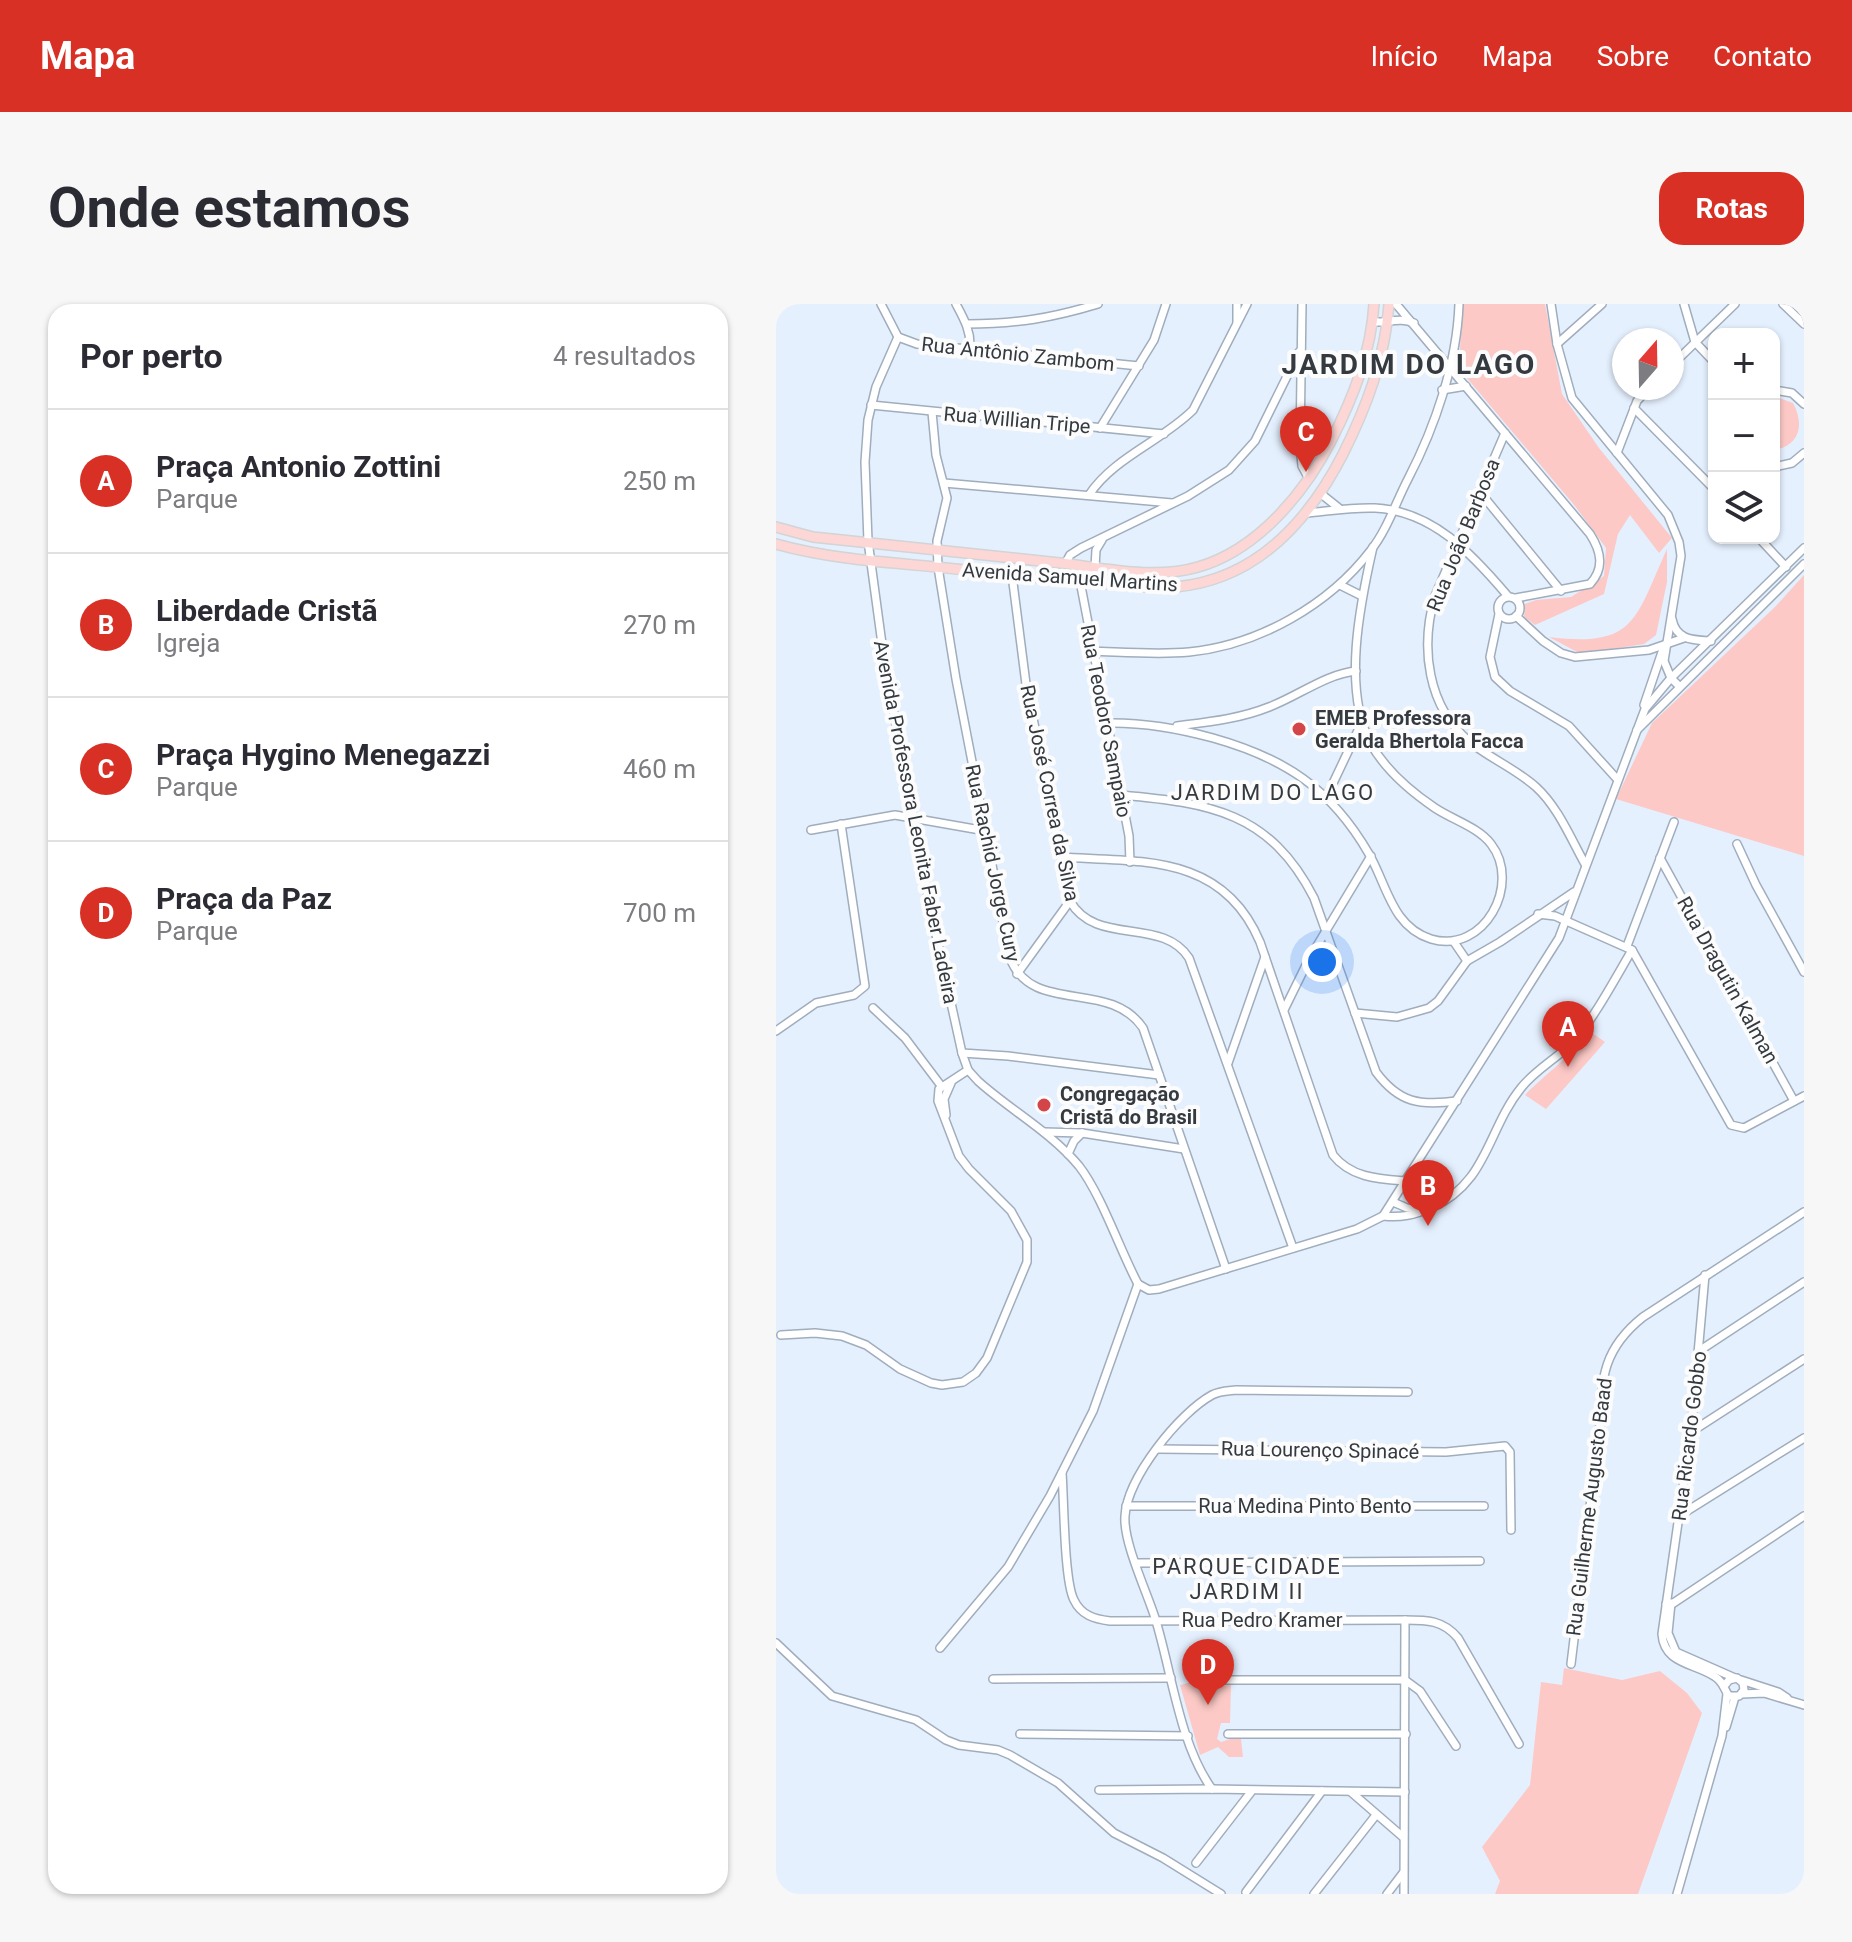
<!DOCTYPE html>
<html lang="pt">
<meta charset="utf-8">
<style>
body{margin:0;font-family:Roboto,sans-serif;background:#f7f7f7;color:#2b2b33}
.controls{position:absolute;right:24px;top:24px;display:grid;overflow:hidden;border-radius:16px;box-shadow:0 2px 6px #0004}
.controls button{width:72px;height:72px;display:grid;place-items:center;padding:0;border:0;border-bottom:2px solid #e1e1e2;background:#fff;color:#2b2b33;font:40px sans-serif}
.compass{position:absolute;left:836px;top:24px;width:72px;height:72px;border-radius:50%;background:#fff;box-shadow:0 2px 6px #0004;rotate:20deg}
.you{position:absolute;left:546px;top:658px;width:28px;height:28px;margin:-20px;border:6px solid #fff;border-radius:50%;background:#1a73e8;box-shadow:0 0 0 12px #1a73e833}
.badge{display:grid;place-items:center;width:52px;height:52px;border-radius:50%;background:#d93025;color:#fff;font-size:26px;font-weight:700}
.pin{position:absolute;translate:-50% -66px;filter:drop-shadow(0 2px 4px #0008)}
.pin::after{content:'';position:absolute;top:42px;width:28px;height:24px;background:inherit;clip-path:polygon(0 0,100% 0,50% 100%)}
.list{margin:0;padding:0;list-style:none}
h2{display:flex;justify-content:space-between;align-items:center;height:104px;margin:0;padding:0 32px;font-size:34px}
h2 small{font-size:26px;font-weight:400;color:#7c7c81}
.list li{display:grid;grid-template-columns:52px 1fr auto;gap:24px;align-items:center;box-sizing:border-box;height:144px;padding:0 32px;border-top:2px solid #e1e1e2}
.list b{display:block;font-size:30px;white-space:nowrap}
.list p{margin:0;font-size:26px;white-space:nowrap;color:#7c7c81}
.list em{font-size:26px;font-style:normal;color:#7c7c81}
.icon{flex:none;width:44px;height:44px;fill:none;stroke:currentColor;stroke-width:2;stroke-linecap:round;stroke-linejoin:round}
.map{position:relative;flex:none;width:1028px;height:1590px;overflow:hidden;border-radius:24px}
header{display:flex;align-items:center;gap:48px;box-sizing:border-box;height:112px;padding:0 40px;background:#d93025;color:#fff}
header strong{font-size:38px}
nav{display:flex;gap:44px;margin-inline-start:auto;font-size:28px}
.intro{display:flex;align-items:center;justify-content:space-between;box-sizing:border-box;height:192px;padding:0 48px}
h1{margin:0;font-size:56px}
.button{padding:20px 36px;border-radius:24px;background:#d93025;color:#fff;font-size:28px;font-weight:700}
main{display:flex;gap:48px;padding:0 48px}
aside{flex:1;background:#fff;border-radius:24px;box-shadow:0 2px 6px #0004}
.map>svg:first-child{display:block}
.green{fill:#fcc9c6}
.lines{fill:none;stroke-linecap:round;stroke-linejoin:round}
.minor-casing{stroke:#a0adbd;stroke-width:10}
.major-casing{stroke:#d2d4d5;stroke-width:12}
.minor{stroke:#fff;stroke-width:7}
.major{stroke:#fcd7d5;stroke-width:9}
.poi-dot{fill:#d4454a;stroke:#fcfcfc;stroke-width:3}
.labels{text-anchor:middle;stroke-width:8;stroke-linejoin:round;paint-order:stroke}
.street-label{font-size:20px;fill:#343a40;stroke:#fcfcfc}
.poi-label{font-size:20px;font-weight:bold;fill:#343a40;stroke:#fcfcfc;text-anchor:start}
.neighbourhood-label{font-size:22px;letter-spacing:2px;fill:#343a40;stroke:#fcfcfc}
.district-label{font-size:28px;font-weight:bold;letter-spacing:2px;fill:#343a40;stroke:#fcfcfc}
</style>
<header>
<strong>Mapa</strong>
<nav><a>Início</a><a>Mapa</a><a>Sobre</a><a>Contato</a></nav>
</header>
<div class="intro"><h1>Onde estamos</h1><a class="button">Rotas</a></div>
<main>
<aside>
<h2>Por perto<small>4 resultados</small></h2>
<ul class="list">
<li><span class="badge">A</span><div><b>Praça Antonio Zottini</b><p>Parque</p></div><em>250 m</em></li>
<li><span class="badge">B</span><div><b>Liberdade Cristã</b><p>Igreja</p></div><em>270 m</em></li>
<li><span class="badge">C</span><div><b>Praça Hygino Menegazzi</b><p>Parque</p></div><em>460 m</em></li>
<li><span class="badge">D</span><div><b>Praça da Paz</b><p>Parque</p></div><em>700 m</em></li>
</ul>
</aside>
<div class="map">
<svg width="1028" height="1590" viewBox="0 0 1028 1590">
<rect width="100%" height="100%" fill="#e5f0fe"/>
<g class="green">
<polygon points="687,0 769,0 786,90 823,144 896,234 883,249 854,211 842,230 828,290 759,321 748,313 749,300 760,296 795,293 828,272 830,244 799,202 680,61 684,45"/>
<path d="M998 92 1017 99C1028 119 1025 141 999 146Z"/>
<path d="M891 245V278L880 331 868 340 805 350 773 333C860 344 859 315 891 245Z"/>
<polygon points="1028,271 1028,552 840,495 876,419 1000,302"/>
<path d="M812 726 829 738 770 805 749 791C769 770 797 752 812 726Z"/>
<polygon points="788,1364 846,1376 884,1367 911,1389 926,1409 862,1590 719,1590 724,1577 706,1543 754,1481 765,1378 786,1381"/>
<polygon points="425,1376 431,1383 455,1381 454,1419 445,1419 441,1435 445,1438 460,1433 465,1435 467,1453 453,1453 442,1443 424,1451 404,1381"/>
</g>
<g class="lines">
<defs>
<g id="minor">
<polyline points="105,0 122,33"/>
<path d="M180 0C188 15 195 27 194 44"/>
<polyline points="461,0 461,18"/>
<polyline points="526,0 524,141 526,162 533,175"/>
<path d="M620 0 814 230C825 247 829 264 814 280L740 294"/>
<polyline points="775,0 781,40 796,94 892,211 903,238 905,252 888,357 895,374 903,382"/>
<polyline points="908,0 919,38 938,58"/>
<polyline points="1007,0 1028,20"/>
<path d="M597 18C611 19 625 13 638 19"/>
<path d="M191 20C240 20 276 14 322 0"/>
<path d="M122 33 100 83 92 116 89 158 92 237 109 362 155 608 186 749 192 766 202 777C234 806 275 828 303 862 325 890 344 946 362 980"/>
<polyline points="122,33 141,40 363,62"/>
<polyline points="781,40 826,0"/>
<polyline points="896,61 959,0"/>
<polyline points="666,86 690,82"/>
<polyline points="998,86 1016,89 1028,100"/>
<polyline points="95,101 388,130"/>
<polyline points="858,104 938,185"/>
<path d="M156 108 160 151 171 194 161 237 162 263 180 375 234 654C256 712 333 674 367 724L450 965"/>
<polyline points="324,124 378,36 390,0"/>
<path d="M729 129 659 292C644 343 651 403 694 438 715 455 740 465 760 483 782 503 795 535 809 560"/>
<polyline points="841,149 861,97 873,84"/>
<polyline points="998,163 1016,159 1028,149"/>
<polyline points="168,179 396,199"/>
<polyline points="703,187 785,287"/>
<polyline points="544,189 564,205"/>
<path d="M313 191C337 154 386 137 417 106L471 0"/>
<path d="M530 209C553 207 576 203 599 204 657 207 696 250 731 291"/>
<polyline points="983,234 1010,263"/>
<polyline points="289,260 294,251 305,244 412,192 453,166 479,137 523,48"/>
<polyline points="319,263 320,246 326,236"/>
<path d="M236 271 250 380 294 597C320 643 386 612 413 654L517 944"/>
<polyline points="304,277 353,532 354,558"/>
<polyline points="564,281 586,292"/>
<circle cx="733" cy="304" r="11"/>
<polyline points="723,310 714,353 719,373 734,387 793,422 841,475"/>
<polyline points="740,312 767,337 785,349 799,353 873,346 908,334"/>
<path d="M896 315C900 336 916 336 935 337"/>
<path d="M315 347C347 348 381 351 413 348 483 341 553 301 595 246 611 226 620 198 632 175 659 123 681 59 683 0"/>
<polyline points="868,401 886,348"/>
<path d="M329 419C367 418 401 424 437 434 508 454 555 484 593 550 611 581 616 623 655 635 708 651 746 580 715 540 702 523 677 516 659 504 634 487 610 467 595 440 566 386 584 300 597 243"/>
<path d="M401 422C432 418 463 415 493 403 522 392 550 370 580 367"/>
<polyline points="861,426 1028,260"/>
<path d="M345 491C434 499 494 508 538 594L600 768C623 799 644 802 681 797"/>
<polyline points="550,494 586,418"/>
<polyline points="35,526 119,511 210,527"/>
<polyline points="961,540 980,581 1028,668"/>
<path d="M285 553C367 558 447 550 484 638L557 851C575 874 603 875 630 877"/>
<polyline points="884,554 1018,797"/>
<polyline points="762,610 779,612 856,646 955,821 968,824 1028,792"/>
<polyline points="678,638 691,657"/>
<polyline points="851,642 898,518"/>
<polyline points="241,670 294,597"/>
<polyline points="97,704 129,734 166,783"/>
<polyline points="508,706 533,655 595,552"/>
<polyline points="579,709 621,713 653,704 662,697 691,657 724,638 798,588"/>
<polyline points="0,727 40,699 78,691 89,682 65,520"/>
<polyline points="186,749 232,752 383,771"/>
<polyline points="452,759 489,653"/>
<polyline points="170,811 168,795 175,779"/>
<polyline points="268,828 306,829 408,845"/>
<polyline points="292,850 298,837 306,829"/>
<polyline points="617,898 631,904 645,905"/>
<path d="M607 912C625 914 638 911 655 904 712 879 711 826 745 784 759 766 780 755 796 739 816 718 840 673 856 646"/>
<path d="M929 971 915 1128 886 1330C888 1360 918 1359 938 1372 948 1378 947 1384 953 1392H963L968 1386 967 1379 961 1374 953 1376 949 1381"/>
<polyline points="362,980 373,986 383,985 581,925 607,912 783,634 869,405 895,374 1028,244"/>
<polyline points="5,1031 39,1029 66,1032 90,1041 124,1065 155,1079 166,1081 187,1078 200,1069 211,1054 251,958 251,936 235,907 193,865 183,852 162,797 163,785 192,766"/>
<polyline points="923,1047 1028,978"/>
<polyline points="915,1128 1028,1055"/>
<polyline points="381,1145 670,1148 729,1142 734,1148 735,1226"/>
<path d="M286 1169C288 1195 288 1277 298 1296 305 1311 318 1315 334 1317L629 1316C651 1316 667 1316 682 1334L743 1440"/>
<polyline points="350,1202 708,1202"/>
<polyline points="903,1212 1028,1134"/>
<polyline points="361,1259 704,1257"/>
<polyline points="895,1299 892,1329 900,1348 959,1374"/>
<polyline points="890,1300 896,1300 1028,1212"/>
<polyline points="0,1339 56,1392 140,1416 170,1436 183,1441 222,1446 234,1451 282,1479 338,1529 387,1554 445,1590"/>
<polyline points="164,1344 232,1263 274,1192 317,1107 362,980"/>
<path d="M795 1360 824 1120C825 1073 828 1044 867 1013L1028 908"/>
<polyline points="217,1375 395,1374"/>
<polyline points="437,1376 629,1376 644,1387 680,1442"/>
<polyline points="965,1376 1002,1388 1011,1394"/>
<polyline points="966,1390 988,1389 1028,1401"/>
<polyline points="950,1423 959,1393"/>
<polyline points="244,1430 412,1432"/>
<polyline points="452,1430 630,1430"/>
<path d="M436 1485C404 1441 396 1370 380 1317 372 1290 347 1239 349 1212 351 1174 403 1109 436 1091 443 1087 451 1087 460 1086L632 1088"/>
<polyline points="323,1486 436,1485 629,1488"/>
<polyline points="575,1488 627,1533"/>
<polyline points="420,1559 475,1488"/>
<polyline points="470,1588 546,1487"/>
<polyline points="538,1590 600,1511"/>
<polyline points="611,1590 627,1569"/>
<polyline points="628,1590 629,1316"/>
<polyline points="901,1590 946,1432 951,1390"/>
</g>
<g id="major">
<path d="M0 223 37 233C119 242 201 251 284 259 327 264 379 276 422 263 481 246 528 190 555 137 577 94 595 49 598 0"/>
<path d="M0 240C64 258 133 259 199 267 241 272 283 276 326 279 350 281 375 285 399 283 479 276 532 218 567 150 591 102 609 54 613 0"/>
</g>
</defs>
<use href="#minor" class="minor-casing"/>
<use href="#major" class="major-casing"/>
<use href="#minor" class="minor"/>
<use href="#major" class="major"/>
</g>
<g class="poi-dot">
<circle cx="523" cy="425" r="8"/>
<circle cx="268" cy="801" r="8"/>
</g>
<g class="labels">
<g class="street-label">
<text transform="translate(242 50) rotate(6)" y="7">Rua Antônio Zambom</text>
<text transform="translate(241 116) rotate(5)" y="7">Rua Willian Tripe</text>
<text transform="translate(687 231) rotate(-68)" y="7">Rua João Barbosa</text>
<text transform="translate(294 273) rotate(4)" y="7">Avenida Samuel Martins</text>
<text transform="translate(330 417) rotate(79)" y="7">Rua Teodoro Sampaio</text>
<text transform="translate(274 489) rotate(78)" y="7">Rua José Correa da Silva</text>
<text transform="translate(140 518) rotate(79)" y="7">Avenida Professora Leonita Faber Ladeira</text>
<text transform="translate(217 559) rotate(78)" y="7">Rua Rachid Jorge Cury</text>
<text transform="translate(952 676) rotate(61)" y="7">Rua Dragutin Kalman</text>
<text transform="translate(913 1132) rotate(-83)" y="7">Rua Ricardo Gobbo</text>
<text transform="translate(544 1146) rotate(1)" y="7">Rua Lourenço Spinacé</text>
<text x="529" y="1209">Rua Medina Pinto Bento</text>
<text transform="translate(813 1203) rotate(-83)" y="7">Rua Guilherme Augusto Baad</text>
<text x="486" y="1323">Rua Pedro Kramer</text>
</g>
<g class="poi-label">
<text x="539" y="421">EMEB Professora<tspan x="539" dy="23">Geralda Bhertola Facca</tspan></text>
<text x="284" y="797">Congregação<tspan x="284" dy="23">Cristã do Brasil</tspan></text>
</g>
<g class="neighbourhood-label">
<text x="497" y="496">JARDIM DO LAGO</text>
<text x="471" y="1270">PARQUE CIDADE<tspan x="471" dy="25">JARDIM II</tspan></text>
</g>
<g class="district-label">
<text x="633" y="70">JARDIM DO LAGO</text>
</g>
</g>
</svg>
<div class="controls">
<button>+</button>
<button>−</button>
<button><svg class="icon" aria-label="layers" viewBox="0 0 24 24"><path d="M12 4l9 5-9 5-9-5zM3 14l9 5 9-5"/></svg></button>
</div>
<svg class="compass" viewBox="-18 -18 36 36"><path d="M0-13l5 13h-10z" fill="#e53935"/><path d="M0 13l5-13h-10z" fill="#7c7c81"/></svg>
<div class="you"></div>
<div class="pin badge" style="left:792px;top:763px">A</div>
<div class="pin badge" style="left:652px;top:922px">B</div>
<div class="pin badge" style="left:530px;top:168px">C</div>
<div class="pin badge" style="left:432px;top:1401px">D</div>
</div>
</main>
